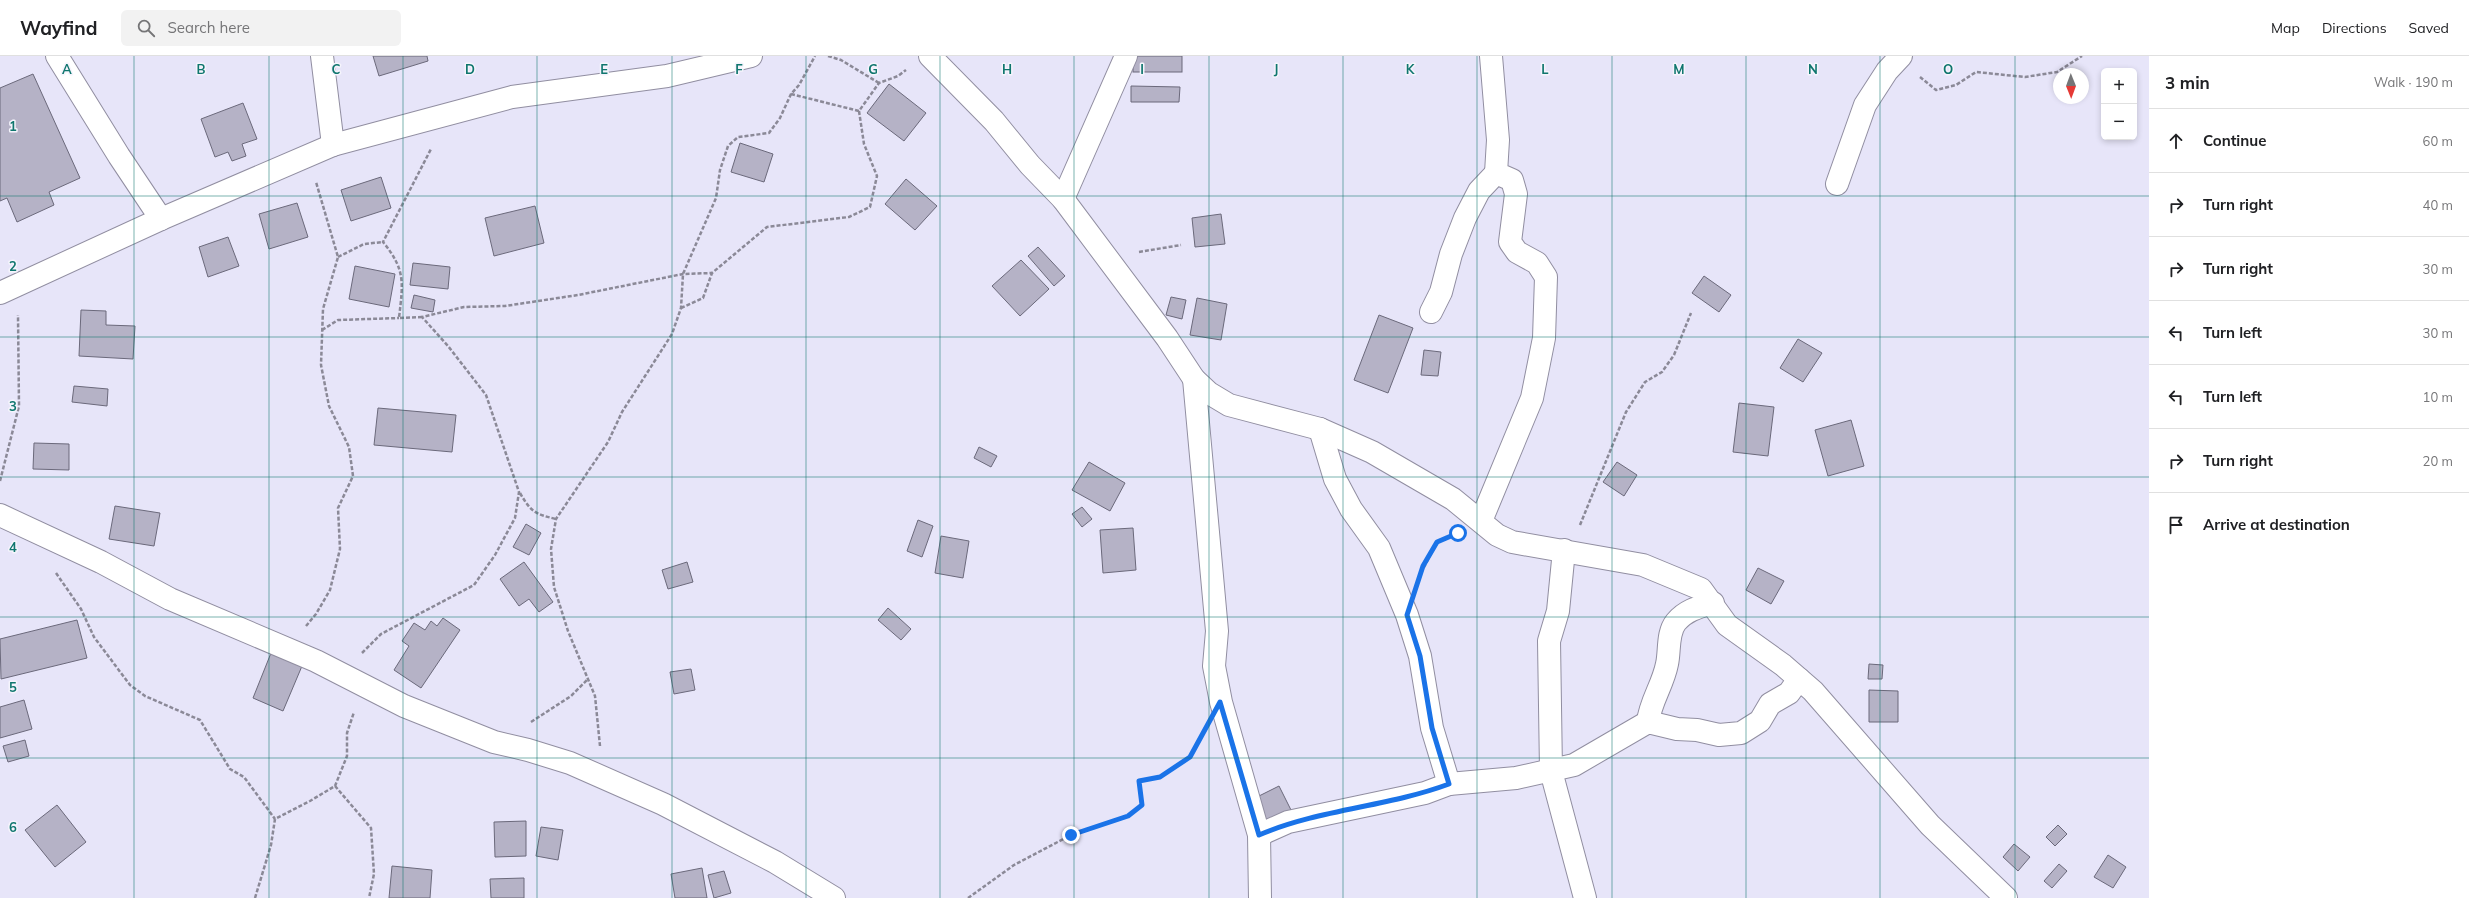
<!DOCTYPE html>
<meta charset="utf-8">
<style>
body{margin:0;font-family:Mulish,sans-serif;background:#f2f2f2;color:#202124}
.controls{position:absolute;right:12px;top:12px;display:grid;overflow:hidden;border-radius:6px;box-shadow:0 2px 6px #0003}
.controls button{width:36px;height:36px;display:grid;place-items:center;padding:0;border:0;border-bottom:1px solid #e0e0e0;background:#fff;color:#202124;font:20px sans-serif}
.compass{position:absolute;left:2053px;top:12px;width:36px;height:36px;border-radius:50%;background:#fff;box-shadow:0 2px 6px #0003;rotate:179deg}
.stop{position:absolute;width:12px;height:12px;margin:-9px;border:3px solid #1a73e8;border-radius:50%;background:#fff}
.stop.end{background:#1a73e8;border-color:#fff;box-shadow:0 1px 4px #0008}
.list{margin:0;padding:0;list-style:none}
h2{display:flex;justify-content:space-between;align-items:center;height:52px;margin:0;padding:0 16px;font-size:17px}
h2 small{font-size:13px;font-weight:400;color:#757577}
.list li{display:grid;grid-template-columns:26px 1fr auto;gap:12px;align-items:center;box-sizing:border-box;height:64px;padding:0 16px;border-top:1px solid #e0e0e0}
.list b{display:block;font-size:15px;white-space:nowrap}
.list em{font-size:13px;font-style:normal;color:#757577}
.icon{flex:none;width:22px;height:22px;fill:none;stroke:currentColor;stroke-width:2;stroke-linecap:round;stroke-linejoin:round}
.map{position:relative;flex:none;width:2149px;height:842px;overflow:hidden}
header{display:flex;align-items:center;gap:24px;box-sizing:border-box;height:56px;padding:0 20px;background:#fff;border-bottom:1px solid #e0e0e0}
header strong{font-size:19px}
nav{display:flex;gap:22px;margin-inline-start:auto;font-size:14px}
.search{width:280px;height:36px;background:#f2f2f2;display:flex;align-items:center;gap:10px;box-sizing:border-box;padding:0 14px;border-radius:6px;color:#757577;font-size:15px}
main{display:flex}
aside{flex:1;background:#fff}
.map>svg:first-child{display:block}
.building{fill:#b5b2c6;stroke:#6b697b}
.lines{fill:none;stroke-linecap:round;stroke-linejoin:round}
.minor-casing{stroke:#918ea1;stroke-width:24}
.path{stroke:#8b8997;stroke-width:2.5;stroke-dasharray:4 2;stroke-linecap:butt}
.minor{stroke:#fff;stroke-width:22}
.route{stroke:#1a73e8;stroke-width:5}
.grid{fill:none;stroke:#0f766e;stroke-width:1;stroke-opacity:0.55}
.grid-label{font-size:13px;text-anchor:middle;font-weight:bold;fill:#0f766e;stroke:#f5f4fc;stroke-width:3;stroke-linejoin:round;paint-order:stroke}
</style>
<header>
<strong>Wayfind</strong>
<div class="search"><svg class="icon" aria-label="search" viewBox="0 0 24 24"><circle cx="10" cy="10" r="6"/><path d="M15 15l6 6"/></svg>Search here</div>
<nav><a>Map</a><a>Directions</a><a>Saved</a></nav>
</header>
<main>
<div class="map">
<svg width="2149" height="842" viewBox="0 0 2149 842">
<rect width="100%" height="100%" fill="#e7e5f9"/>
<g class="building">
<polygon points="373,0 427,0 428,5 379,20"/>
<rect x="1133" y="0" width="49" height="16"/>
<polygon points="33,18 80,122 49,136 54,149 17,166 7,142 0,145 0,32"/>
<polygon points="889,28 926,57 904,85 867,57"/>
<polygon points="1131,30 1180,31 1179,46 1131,46"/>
<polygon points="243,47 257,83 242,88 246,100 232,105 228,96 215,101 201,63"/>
<polygon points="740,87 773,98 764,126 731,116"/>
<polygon points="381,121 391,152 351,165 341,134"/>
<polygon points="906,123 937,150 915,174 885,148"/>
<polygon points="297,147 308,181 269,193 259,158"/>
<polygon points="535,150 544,187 494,200 485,162"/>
<polygon points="1221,158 1225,188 1195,191 1192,162"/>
<polygon points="228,181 239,210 208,221 199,191"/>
<polygon points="1038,191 1065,220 1054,230 1028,200"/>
<polygon points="1021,204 1049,233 1020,260 992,230"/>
<polygon points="413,207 450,211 448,233 410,229"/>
<polygon points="355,210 395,218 389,251 349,243"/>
<polygon points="1704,220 1731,239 1719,256 1692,237"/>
<polygon points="414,239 435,244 433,256 411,252"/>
<polygon points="1171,241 1186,244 1182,263 1166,259"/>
<polygon points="1197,242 1227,248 1221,284 1190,279"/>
<polygon points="81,254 106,255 106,269 135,270 133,303 79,300"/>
<polygon points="1379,259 1413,272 1388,337 1354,324"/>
<polygon points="1798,283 1822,297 1803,326 1780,312"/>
<polygon points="1424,294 1441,296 1438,320 1421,319"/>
<polygon points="74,330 108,333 107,350 72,346"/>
<polygon points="1739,347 1774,351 1768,400 1733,396"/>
<polygon points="378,352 456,359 452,396 374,389"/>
<polygon points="1851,364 1864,410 1828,420 1815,374"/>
<polygon points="34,387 69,388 69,414 33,413"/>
<polygon points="979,391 997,400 991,411 974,402"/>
<polygon points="1089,406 1125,427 1110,455 1072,434"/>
<polygon points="1617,406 1637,419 1624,440 1603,426"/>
<polygon points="115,450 160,457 154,490 109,483"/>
<polygon points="1082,451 1092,463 1082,471 1072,458"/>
<polygon points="918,464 933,470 922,501 907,495"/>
<polygon points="526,468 541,477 529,499 513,491"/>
<polygon points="1133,472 1136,514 1103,517 1100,474"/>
<polygon points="941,480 969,485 963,522 935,517"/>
<polygon points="524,506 553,546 539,556 529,543 519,550 500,523"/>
<polygon points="687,506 693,526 668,533 662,514"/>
<polygon points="1758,512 1784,525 1771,548 1746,534"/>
<polygon points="888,552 911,573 901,584 878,564"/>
<polygon points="443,562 460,574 421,632 394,614 409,590 402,585 414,567 425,574 431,565 437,570"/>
<polygon points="77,564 87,602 1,623 0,583"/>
<polygon points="271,597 302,610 283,655 253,642"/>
<polygon points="1869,608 1883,609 1882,623 1868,623"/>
<polygon points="691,613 695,634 674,638 670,616"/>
<polygon points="1869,634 1898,635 1898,666 1869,666"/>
<polygon points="24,644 32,673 0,682 0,651"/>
<polygon points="25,684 29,700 8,706 3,690"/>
<polygon points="1279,730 1292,756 1265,769 1253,743"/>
<polygon points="57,749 86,786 55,811 25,774"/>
<polygon points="526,765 526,800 495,801 494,766"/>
<polygon points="2058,769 2067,778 2055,790 2046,781"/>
<polygon points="541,771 563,774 558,804 536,800"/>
<polygon points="2014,788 2030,801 2018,815 2003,801"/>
<polygon points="2108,799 2126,811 2113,832 2094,821"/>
<polygon points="2059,808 2067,815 2052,832 2044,825"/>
<polygon points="392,810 432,814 430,842 389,842"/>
<polygon points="702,812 707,842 675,842 671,818"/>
<polygon points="724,815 731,837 714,842 708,819"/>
<polygon points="524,822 524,842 491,842 490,823"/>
</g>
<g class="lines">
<defs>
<g id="minor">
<polyline points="57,0 119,100 161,163"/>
<polyline points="322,0 333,89"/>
<polyline points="930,0 994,65 1030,109 1063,143 1167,282 1194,323 1209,337 1229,349 1320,373 1372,396 1453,443 1497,479 1512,486 1643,509 1701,533 1727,569 1783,609 1813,635 1930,769 2006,842"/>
<polyline points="1837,128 1865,49 1887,15 1901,0"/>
<polyline points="1063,143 1126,0"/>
<polyline points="0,237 161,163 333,89 512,41 667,20 751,0"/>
<polyline points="1431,256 1441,236 1451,198 1465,162 1479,135 1496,117"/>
<polyline points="1194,323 1217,575 1214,610 1221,646 1259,779 1260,842"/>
<polyline points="1320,373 1335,423 1351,453 1379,492 1407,559 1420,600 1432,672 1449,728"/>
<polyline points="0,459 101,506 170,543 316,605 404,650 494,686 528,694 570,707 663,748 775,806 834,842"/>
<polyline points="1481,465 1532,342 1544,282 1546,221 1537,207 1517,196 1510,186 1516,138 1512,124 1496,117 1498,84 1491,0"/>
<polyline points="1564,494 1558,555 1549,585 1551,715 1585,842"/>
<path d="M1648 666C1650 646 1663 629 1667 608 1670 595 1667 577 1676 566 1686 554 1699 551 1713 547"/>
<polyline points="1259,779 1288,766 1425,737 1449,728 1516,722 1574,709 1648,666 1677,673 1697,674 1719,679 1741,677 1760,665 1770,648 1789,637 1799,623"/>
</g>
</defs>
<use href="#minor" class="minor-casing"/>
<g class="path">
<polyline points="828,0 841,4 879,27"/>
<polyline points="1920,21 1936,34 1956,29 1976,16 2025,21 2057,16 2082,0"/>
<polyline points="791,38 859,55"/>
<polyline points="1139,196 1181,189"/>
<polyline points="338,201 364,188 383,186"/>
<polyline points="681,252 703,242 712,217 767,171 849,161 870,151 877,120 864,88 859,55 879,27 898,20 906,14"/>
<path d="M422 261 399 262C403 227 406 214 383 186L431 93"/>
<polyline points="322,274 338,264 399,262"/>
<polyline points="0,425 19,350 18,259"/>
<path d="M520 437C531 456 535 458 556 463"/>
<polyline points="1580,469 1626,356 1645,326 1662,316 1674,299 1691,257"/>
<polyline points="56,517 81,553 94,581 130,629 145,640 200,664 230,713 244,721 275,763"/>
<polyline points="1421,517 1437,486 1453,479"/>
<polyline points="306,570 316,558 330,534 340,493 338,452 353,420 349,391 329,350 321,309 323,253 338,201 316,126"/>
<polyline points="362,597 381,578 474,529 495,499 515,462 519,436 486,339 448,290 422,261 464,251 505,250 578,239 683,218 712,217"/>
<polyline points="531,666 571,640 588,623"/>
<polyline points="600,690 595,640 568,575 554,531 551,493 556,463 608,386 622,356 672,278 681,252 683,218 716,142 720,114 728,90 738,81 769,77 780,62 791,38 799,29 815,0"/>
<polyline points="335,730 371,772 374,818 369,842"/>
<polyline points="255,842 271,789 275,763 310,745 335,730 347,700 347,677 354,656"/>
<polyline points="968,842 1014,809 1071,779 1128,760 1142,749 1139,725 1160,721 1190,701 1201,681"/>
</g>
<use href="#minor" class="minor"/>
</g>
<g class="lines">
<path class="route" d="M1071 779 1128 760 1142 749 1139 725 1160 721 1190 701 1220 646 1259 779C1320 753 1387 751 1449 728L1432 672 1420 600 1407 559 1423 510 1437 486 1458 477"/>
</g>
<path class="grid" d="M134 0V842M269 0V842M403 0V842M537 0V842M672 0V842M806 0V842M940 0V842M1074 0V842M1209 0V842M1343 0V842M1477 0V842M1612 0V842M1746 0V842M1880 0V842M2015 0V842M0 140H2149M0 281H2149M0 421H2149M0 561H2149M0 702H2149"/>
<g class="grid-label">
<text x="67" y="18">A</text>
<text x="201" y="18">B</text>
<text x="336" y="18">C</text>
<text x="470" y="18">D</text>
<text x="604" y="18">E</text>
<text x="739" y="18">F</text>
<text x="873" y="18">G</text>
<text x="1007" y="18">H</text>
<text x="1142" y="18">I</text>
<text x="1276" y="18">J</text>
<text x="1410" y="18">K</text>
<text x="1545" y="18">L</text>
<text x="1679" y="18">M</text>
<text x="1813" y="18">N</text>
<text x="1948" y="18">O</text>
<text x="13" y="75">1</text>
<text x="13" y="215">2</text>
<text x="13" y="355">3</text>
<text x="13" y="496">4</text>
<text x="13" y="636">5</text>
<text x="13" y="776">6</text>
</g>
</svg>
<div class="controls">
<button>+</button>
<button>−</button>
</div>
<svg class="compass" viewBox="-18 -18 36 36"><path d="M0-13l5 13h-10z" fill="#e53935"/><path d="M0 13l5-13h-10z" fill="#757577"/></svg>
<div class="stop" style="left:1458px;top:477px"></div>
<div class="stop end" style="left:1071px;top:779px"></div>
</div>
<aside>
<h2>3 min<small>Walk · 190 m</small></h2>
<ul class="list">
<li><svg class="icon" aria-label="ahead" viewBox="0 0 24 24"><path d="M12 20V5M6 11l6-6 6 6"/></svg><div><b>Continue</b></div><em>60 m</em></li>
<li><svg class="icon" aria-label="right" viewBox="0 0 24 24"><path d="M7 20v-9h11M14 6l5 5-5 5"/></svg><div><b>Turn right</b></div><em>40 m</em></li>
<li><svg class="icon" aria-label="right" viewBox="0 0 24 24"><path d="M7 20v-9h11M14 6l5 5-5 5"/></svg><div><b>Turn right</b></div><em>30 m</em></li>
<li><svg class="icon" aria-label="left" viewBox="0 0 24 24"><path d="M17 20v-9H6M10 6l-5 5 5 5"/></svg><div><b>Turn left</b></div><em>30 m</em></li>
<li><svg class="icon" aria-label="left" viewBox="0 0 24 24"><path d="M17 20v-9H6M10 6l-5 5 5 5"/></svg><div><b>Turn left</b></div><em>10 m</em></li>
<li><svg class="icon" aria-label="right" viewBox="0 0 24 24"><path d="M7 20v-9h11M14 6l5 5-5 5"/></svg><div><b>Turn right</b></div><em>20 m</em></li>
<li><svg class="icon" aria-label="arrive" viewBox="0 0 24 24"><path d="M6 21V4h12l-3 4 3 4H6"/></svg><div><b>Arrive at destination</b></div></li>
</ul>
</aside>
</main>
